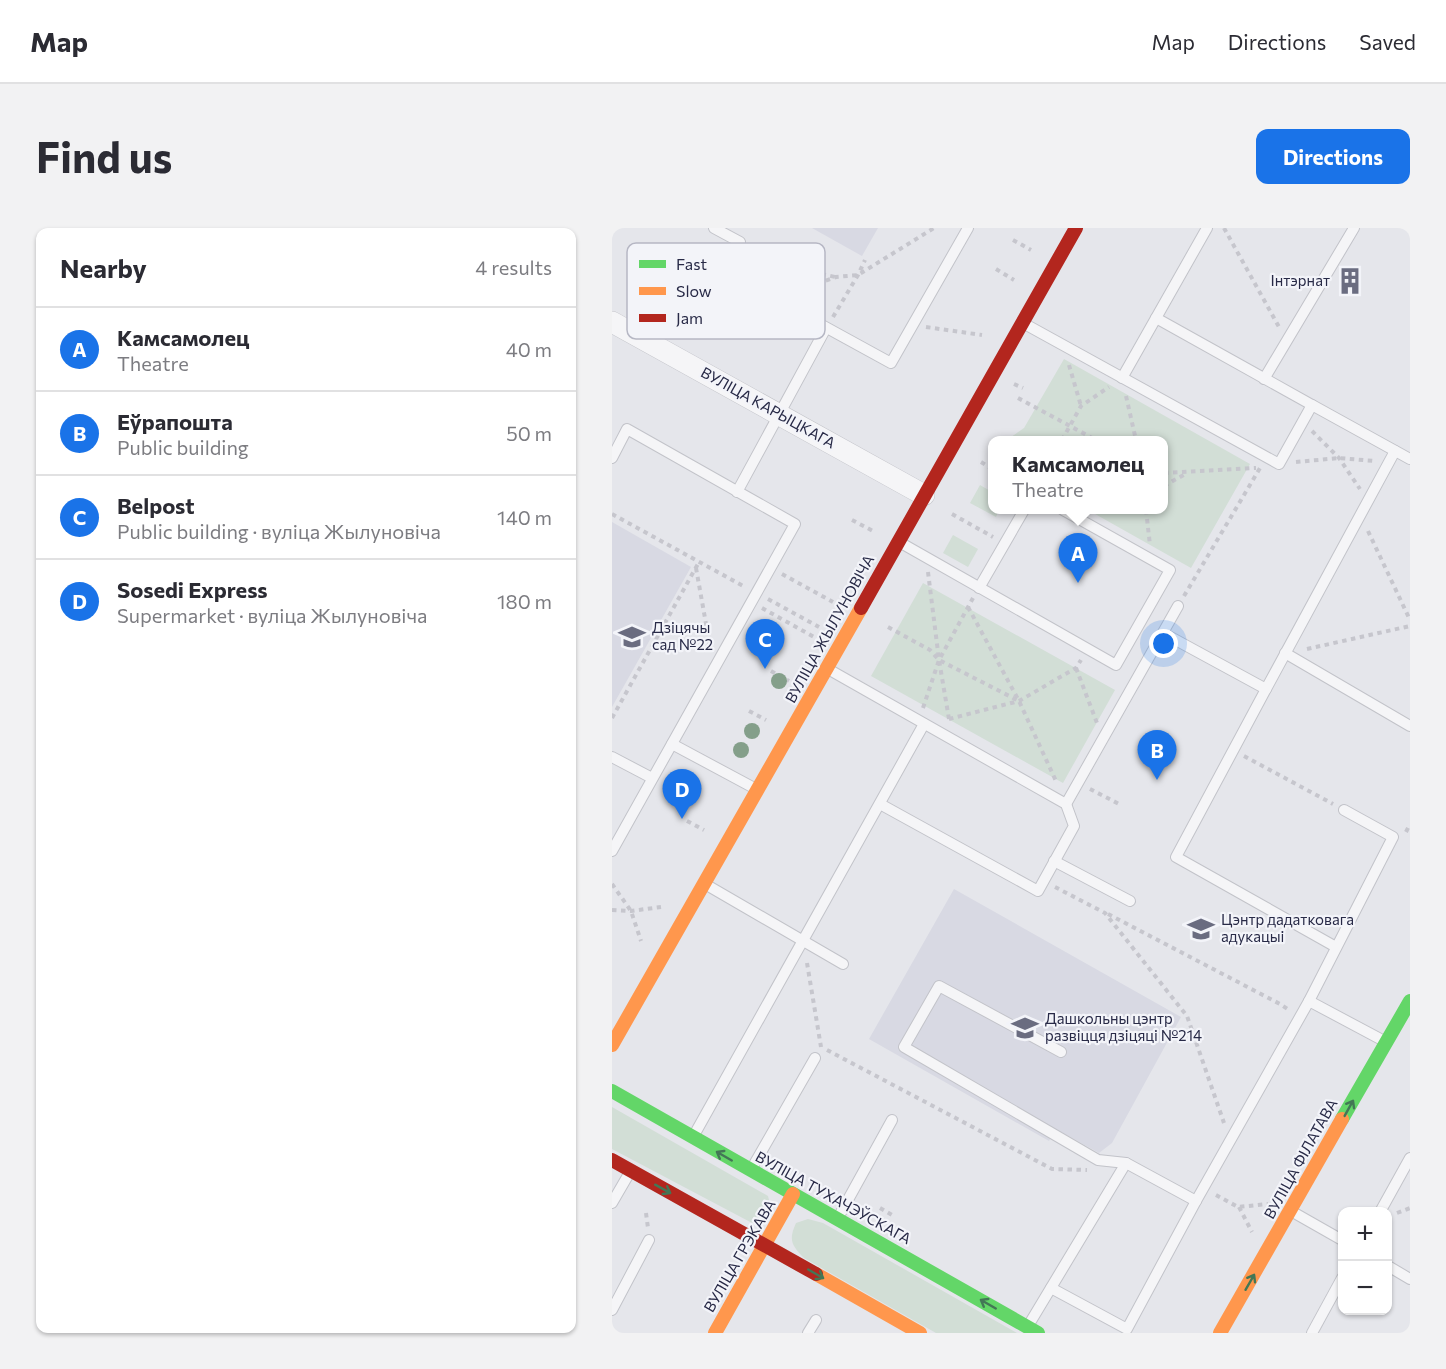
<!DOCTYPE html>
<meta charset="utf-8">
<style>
body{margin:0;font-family:Commissioner,sans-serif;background:#f2f2f3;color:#2b2b33}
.controls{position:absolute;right:18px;bottom:18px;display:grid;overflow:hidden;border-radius:12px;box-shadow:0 2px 4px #0004}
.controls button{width:54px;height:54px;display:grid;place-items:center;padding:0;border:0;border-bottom:2px solid #e1e1e2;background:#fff;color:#2b2b33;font:30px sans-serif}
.you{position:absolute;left:552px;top:416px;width:21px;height:21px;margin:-15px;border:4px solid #fff;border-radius:50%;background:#1a73e8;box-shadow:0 0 0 9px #1a73e833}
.badge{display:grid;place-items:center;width:39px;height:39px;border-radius:50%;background:#1a73e8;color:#fff;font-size:20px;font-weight:700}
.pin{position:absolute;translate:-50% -50px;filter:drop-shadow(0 2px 3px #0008)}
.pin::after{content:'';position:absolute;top:32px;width:21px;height:18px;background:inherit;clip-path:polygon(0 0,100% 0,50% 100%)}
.popup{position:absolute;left:376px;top:208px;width:180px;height:78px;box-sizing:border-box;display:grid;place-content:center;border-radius:12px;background:#fff;filter:drop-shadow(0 2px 4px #0005);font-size:20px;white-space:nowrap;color:#7c7c81}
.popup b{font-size:22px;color:#2b2b33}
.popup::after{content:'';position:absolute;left:50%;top:100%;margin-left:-12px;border:12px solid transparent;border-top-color:#fff}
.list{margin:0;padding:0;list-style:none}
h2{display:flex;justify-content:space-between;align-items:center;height:78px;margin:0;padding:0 24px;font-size:26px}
h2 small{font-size:20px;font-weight:400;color:#7c7c81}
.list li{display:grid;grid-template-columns:39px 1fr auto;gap:18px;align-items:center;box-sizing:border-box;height:84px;padding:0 24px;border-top:2px solid #e1e1e2}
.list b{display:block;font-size:22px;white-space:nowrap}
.list p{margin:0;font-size:20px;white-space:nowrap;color:#7c7c81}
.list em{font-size:20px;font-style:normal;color:#7c7c81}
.map{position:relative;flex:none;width:798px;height:1105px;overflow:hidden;border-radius:12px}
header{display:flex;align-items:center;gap:36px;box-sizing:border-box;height:84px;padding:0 30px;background:#fff;border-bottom:2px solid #e1e1e2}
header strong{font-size:28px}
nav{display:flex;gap:33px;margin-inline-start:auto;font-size:21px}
.intro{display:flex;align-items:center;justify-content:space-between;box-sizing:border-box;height:144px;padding:0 36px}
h1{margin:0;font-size:42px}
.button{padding:15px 27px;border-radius:12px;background:#1a73e8;color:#fff;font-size:21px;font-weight:700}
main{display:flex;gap:36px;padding:0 36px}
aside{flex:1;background:#fff;border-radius:12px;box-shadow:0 2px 4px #0004}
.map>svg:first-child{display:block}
.built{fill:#d8d9e3}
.green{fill:#d2ded6}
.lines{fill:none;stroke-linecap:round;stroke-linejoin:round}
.lane-casing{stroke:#c2c3c9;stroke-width:12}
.street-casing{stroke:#c2c3c9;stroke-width:22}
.path{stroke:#c6c6cd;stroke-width:4;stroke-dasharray:4.5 4.5;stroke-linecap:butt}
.lane{stroke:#f5f5f7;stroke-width:10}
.street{stroke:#f5f5f7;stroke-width:21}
.fast{stroke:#63d668;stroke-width:14}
.slow{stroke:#ff974d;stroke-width:14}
.jam{stroke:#b3261e;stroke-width:14}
.tree{fill:#849f8a}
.oneway{stroke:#437756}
.labels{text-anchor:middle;stroke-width:4.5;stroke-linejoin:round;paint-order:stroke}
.poi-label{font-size:15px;fill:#282a47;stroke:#f3f4f9;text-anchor:start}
.street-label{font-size:15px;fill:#282a47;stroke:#f3f4f9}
.key{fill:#f3f4f9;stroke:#b6b7c4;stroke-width:1.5}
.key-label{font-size:16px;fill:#282a47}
</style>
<header>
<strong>Map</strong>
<nav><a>Map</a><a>Directions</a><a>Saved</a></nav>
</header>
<div class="intro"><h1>Find us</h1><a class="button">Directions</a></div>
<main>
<aside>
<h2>Nearby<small>4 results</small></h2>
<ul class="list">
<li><span class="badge">A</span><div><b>Камсамолец</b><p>Theatre</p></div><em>40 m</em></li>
<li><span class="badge">B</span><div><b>Еўрапошта</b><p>Public building</p></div><em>50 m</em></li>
<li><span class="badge">C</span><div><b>Belpost</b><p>Public building · вуліца Жылуновіча</p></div><em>140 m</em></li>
<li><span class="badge">D</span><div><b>Sosedi Express</b><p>Supermarket · вуліца Жылуновіча</p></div><em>180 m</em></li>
</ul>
</aside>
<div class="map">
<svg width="798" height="1105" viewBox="0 0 798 1105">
<rect width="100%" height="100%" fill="#e5e6eb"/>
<g class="built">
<polygon points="200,0 266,0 250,28"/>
<polygon points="0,294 79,339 0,479"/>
<polygon points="342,661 569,789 500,915 487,925 444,901 437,913 257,811"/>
</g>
<g class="green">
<polygon points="452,131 638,236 579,340 476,282 552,282 552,212 397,212 399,209 412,200"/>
<polygon points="368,257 380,264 380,282 387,282 384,289 358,275"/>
<polygon points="341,307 366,321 356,339 331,325"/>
<polygon points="311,355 503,462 451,555 259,448"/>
<polygon points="0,879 156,968 158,976 150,993 142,996 0,921"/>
<path d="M196 991 211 995 405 1105H324L192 1030C180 1017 176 1013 184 995Z"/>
</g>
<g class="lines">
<defs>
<g id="lane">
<polyline points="102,0 128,14 113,44 279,135 356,0"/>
<polyline points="544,90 700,177"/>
<polyline points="411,95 667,236 700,177 798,231"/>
<polyline points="510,150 595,0"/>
<polyline points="652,151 742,0"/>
<polyline points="0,230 15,201 183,296 0,623"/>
<polyline points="125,264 214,100"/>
<polyline points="289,315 504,437 558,342 451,282"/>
<polyline points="367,360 412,282"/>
<polyline points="551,405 654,461 783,223"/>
<polyline points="673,425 798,498"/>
<polyline points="216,441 454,576 462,598 426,663 268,576"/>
<polyline points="654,461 564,629 724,719"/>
<polyline points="60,516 144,561"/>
<polyline points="0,529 40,550"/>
<polyline points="454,576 566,378"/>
<polyline points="442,633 518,673"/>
<polyline points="93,656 231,736"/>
<polyline points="697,773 774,814"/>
<polyline points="449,824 327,758 292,819 486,932 514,935"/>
<polyline points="81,909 312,496"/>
<polyline points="140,940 203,830"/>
<polyline points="0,975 18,944"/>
<polyline points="679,983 730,1012"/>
<polyline points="768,984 798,930"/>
<polyline points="227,988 280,892"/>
<polyline points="776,1038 798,1051"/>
<polyline points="439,1060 515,1101 584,973 697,773 781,609 732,582"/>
<polyline points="0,1082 37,1012"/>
<polyline points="416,1098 514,935 584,973"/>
<polyline points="196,1105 204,1092"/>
<polyline points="700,1105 730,1050"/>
</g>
<polyline id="street" points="0,94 312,267"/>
</defs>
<use href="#lane" class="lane-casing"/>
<use href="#street" class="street-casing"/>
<g class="path">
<polyline points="612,0 667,99"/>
<polyline points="401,12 419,22"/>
<polyline points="148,32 223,49"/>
<polyline points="384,41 402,52"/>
<polyline points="180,65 224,49 246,47 322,0"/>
<polyline points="221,89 246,47 253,32"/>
<polyline points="314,99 370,107"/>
<polyline points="457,137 469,178"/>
<polyline points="402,156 411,160"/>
<polyline points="514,168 524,212"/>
<polyline points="406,170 484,212"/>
<polyline points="700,203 727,230 748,261"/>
<polyline points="450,212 469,178 497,159"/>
<polyline points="369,234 380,241"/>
<polyline points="684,234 727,230 763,233"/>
<polyline points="552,245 644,240"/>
<polyline points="552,258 575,245"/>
<polyline points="534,282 538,317"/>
<polyline points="0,286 133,359"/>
<polyline points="340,286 381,309"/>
<polyline points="240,292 261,303"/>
<polyline points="756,303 798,392"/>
<polyline points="84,340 98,418"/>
<polyline points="316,344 327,432 337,491 335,494"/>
<polyline points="170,346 221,374"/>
<polyline points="572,368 648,240"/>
<polyline points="156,371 207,399"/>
<polyline points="356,379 407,473 444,553"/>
<polyline points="150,380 202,409"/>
<polyline points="276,399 318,422 327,432 407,473"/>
<polyline points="695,421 798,398"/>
<polyline points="464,440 485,495"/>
<polyline points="159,443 177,453"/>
<polyline points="311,480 327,432 361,370"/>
<polyline points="137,483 154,492"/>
<polyline points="0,490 87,334"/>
<polyline points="337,491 407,473 464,440 469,432"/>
<polyline points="632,528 721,576"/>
<polyline points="478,561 509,577"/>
<polyline points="75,593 92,602"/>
<polyline points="794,604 798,596"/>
<polyline points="0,656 19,683 29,713"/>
<polyline points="443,659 493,685 575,788 612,895"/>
<polyline points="0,682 19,683 49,679"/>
<polyline points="496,686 668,776 677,782"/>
<polyline points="195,735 209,819"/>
<polyline points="215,822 440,941 475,942"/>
<polyline points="604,967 626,979 656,976"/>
<polyline points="627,979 640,1004"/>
<polyline points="268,980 280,987"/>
<polyline points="34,985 36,1000"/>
<polyline points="785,985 798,980"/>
</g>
<use href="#lane" class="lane"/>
<use href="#street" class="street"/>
<g class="fast">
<polyline points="0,863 426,1105"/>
<polyline points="730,891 798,773"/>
</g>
<g class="slow">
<polyline points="0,817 249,380"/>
<polyline points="204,1046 308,1105"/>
<polyline points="103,1105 181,966"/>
<polyline points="608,1105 730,891"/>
</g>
<g class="jam">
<polyline points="249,380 464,0"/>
<polyline points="0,932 204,1046"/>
</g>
</g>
<g class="tree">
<circle cx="167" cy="453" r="8"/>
<circle cx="140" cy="503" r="8"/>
<circle cx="129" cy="522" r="8"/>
</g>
<defs><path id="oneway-shaft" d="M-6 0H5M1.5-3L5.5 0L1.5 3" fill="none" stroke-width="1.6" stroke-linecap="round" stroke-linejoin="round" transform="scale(1.5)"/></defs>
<g class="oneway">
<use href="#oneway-shaft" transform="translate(737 880) rotate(-61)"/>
<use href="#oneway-shaft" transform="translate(112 928) rotate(-150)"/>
<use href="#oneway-shaft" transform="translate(51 961) rotate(29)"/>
<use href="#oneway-shaft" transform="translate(204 1046) rotate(30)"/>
<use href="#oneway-shaft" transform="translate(638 1054) rotate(-60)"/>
<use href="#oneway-shaft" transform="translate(376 1076) rotate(-150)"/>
</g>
<defs>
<symbol id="building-bare" viewBox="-9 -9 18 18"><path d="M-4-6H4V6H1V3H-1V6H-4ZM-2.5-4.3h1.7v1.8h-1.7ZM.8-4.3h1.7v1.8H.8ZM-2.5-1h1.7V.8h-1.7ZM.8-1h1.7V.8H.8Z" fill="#6a6c80" stroke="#f3f4f9" stroke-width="2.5" paint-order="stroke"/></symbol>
<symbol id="school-bare" viewBox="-9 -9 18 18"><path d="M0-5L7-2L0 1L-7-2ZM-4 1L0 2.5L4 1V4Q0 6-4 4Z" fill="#6a6c80" stroke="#f3f4f9" stroke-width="2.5" paint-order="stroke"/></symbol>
</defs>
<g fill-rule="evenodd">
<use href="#building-bare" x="719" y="34" width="38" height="38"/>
<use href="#school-bare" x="1" y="390" width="38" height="38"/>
<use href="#school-bare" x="570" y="682" width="38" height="38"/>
<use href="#school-bare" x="394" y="781" width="38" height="38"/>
</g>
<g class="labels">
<g class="poi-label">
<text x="718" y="58" text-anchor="end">Інтэрнат</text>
<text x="40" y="405">Дзіцячы<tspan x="40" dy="17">сад №22</tspan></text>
<text x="609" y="697">Цэнтр дадатковага<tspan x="609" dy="17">адукацыі</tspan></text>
<text x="433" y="796">Дашкольны цэнтр<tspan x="433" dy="17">развіцця дзіцяці №214</tspan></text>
</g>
<g class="street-label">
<text transform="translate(156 180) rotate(29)" y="5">ВУЛІЦА КАРЫЦКАГА</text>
<text transform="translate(218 401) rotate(-61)" y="5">ВУЛІЦА ЖЫЛУНОВІЧА</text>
<text transform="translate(689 931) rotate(-61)" y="5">ВУЛІЦА ФІЛАТАВА</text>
<text transform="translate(221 970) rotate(29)" y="5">ВУЛІЦА ТУХАЧЭЎСКАГА</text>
<text transform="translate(128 1028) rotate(-60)" y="5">ВУЛІЦА ГРЭКАВА</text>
</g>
</g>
<rect x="15" y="15" width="198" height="96" rx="9" class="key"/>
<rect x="27" y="32" width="27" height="8" fill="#63d668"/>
<rect x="27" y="59" width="27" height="8" fill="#ff974d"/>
<rect x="27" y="86" width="27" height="8" fill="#b3261e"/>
<g class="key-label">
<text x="64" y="42">Fast</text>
<text x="64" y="69">Slow</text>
<text x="64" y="96">Jam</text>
</g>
</svg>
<div class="controls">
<button>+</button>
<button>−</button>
</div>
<div class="you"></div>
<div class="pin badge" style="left:466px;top:355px">A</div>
<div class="popup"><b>Камсамолец</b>Theatre</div>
<div class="pin badge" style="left:545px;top:552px">B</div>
<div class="pin badge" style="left:153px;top:441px">C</div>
<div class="pin badge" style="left:70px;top:591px">D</div>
</div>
</main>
